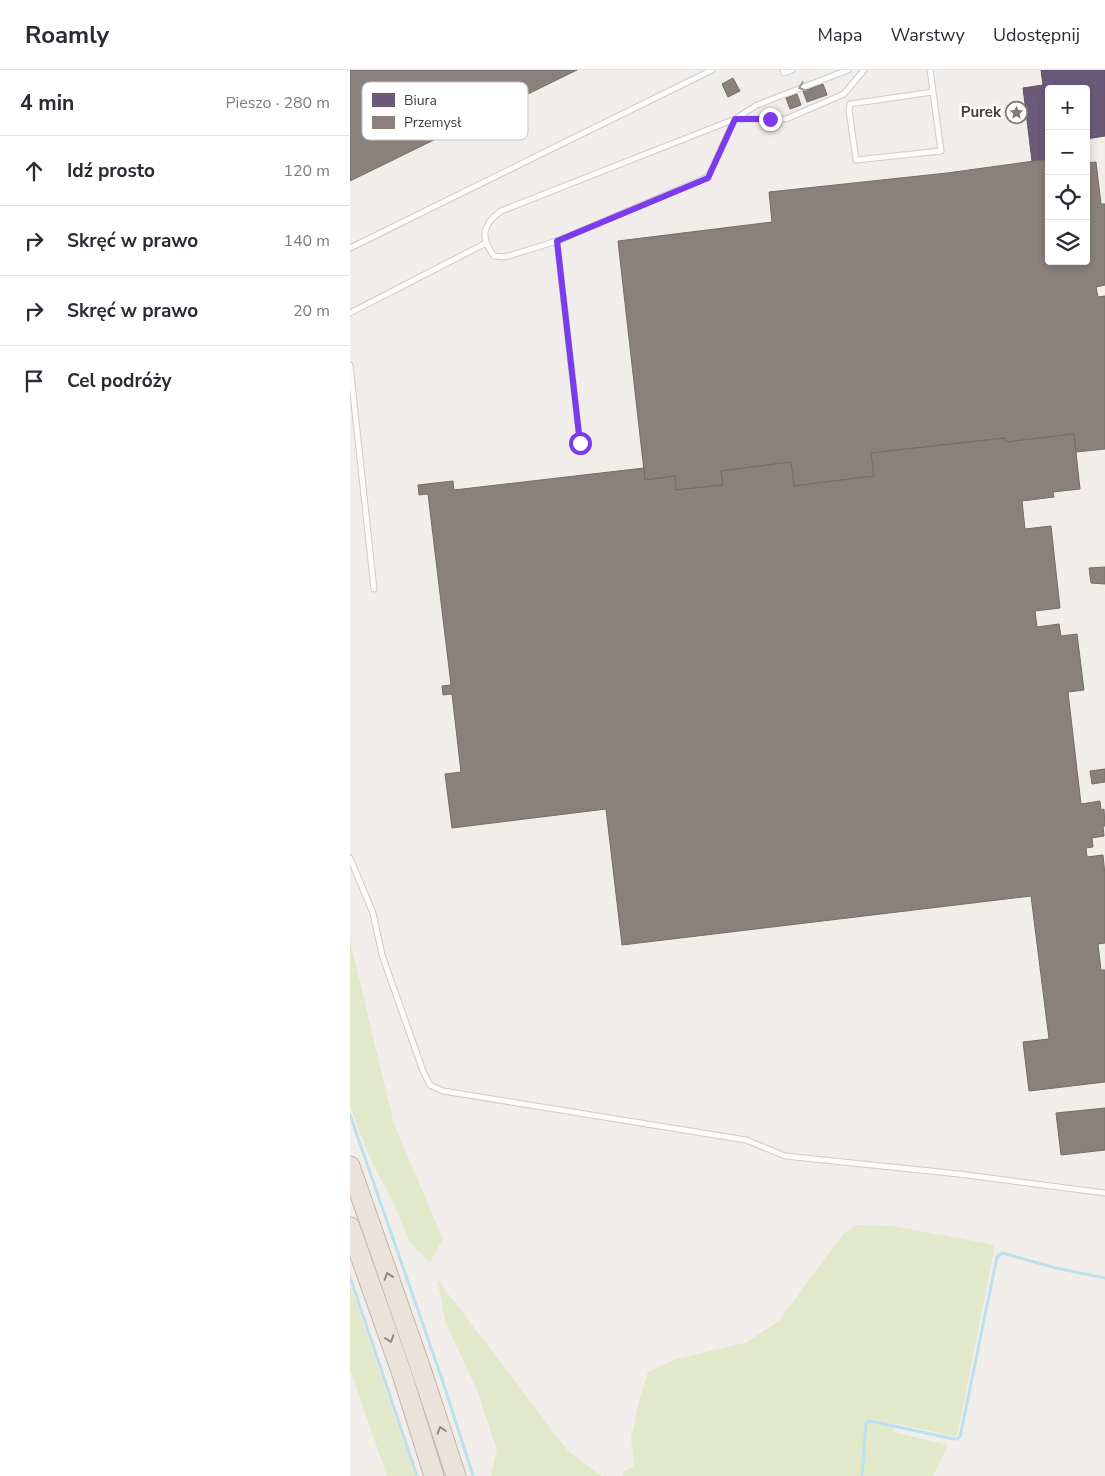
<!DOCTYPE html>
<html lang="pl">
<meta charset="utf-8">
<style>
body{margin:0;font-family:"Nunito Sans",sans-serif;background:#f2f2f3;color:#2b2b33}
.controls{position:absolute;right:15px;top:15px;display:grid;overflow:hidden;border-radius:5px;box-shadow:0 2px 8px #0003}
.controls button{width:45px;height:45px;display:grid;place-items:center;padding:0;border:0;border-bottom:1px solid #e1e1e2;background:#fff;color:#2b2b33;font:25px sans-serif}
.stop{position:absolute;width:15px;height:15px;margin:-11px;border:4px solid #7c3aed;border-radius:50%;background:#fff}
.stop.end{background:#7c3aed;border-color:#fff;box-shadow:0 1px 5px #0008}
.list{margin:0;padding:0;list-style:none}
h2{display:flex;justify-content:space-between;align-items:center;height:65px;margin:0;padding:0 20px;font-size:21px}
h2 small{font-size:16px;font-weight:400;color:#7c7c81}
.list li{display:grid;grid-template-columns:32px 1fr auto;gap:15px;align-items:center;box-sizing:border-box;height:70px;padding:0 20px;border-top:1px solid #e1e1e2}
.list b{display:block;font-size:19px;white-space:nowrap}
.list em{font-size:16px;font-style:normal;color:#7c7c81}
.icon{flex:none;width:28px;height:28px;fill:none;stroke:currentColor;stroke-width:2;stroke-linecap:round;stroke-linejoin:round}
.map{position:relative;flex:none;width:755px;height:1406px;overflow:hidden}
header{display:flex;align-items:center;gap:30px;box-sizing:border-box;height:70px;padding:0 25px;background:#fff;border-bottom:1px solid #e1e1e2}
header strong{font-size:24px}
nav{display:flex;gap:28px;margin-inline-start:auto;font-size:18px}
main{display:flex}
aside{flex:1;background:#fff}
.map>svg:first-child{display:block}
.green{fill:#e2e9cb}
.offices{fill:#6d597a;stroke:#615166}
.industry{fill:#8a817c;stroke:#756d67}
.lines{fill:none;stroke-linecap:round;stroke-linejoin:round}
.stream{stroke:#bce1ec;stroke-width:3}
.service-casing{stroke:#cecbc7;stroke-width:7}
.motorway-casing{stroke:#c7b5a6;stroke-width:21}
.service{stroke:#fdfcfc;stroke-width:5}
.motorway{stroke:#ebe2da;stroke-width:19}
.oneway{stroke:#a19c99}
.oneway2{stroke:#908780}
.route{stroke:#7c3aed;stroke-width:6}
.labels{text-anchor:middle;stroke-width:5;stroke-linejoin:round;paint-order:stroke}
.poi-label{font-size:15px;font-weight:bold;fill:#453d36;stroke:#fff;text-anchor:end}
.key{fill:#fff;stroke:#c7c5c3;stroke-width:1}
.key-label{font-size:14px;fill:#453d36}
</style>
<header>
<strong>Roamly</strong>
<nav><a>Mapa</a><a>Warstwy</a><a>Udostępnij</a></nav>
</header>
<main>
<aside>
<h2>4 min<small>Pieszo · 280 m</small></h2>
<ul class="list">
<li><svg class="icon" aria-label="ahead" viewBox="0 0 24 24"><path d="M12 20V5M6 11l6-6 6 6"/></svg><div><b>Idź prosto</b></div><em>120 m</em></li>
<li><svg class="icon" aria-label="right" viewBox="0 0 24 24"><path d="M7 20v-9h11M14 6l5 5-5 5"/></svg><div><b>Skręć w prawo</b></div><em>140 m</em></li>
<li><svg class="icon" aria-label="right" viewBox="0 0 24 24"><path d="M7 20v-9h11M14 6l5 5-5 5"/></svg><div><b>Skręć w prawo</b></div><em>20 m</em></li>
<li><svg class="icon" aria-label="arrive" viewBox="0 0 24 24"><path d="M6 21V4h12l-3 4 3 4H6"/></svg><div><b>Cel podróży</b></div></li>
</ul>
</aside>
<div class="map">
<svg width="755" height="1406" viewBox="0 0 755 1406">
<rect width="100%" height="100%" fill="#f0edea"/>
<g class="green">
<polygon points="0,871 44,1054 93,1169 80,1192 61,1174 40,1126 21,1091 0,1037"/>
<polygon points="507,1155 543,1156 645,1175 607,1367 545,1353 544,1362 598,1375 583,1406 273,1406 274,1401 284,1396 281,1368 290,1327 298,1302 326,1289 395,1273 429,1251 493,1164"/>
<polygon points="87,1209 218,1381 252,1406 141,1406 147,1380 127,1320 96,1254"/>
<polygon points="0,1215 65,1406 37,1406 0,1299"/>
</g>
<polygon class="offices" points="691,0 755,0 755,66 736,69 736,19 699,19 699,89 682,91 673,18 693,15"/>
<g class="industry">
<polygon points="0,0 227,0 0,111"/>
<polygon points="383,8 390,21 378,27 372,14"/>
<polygon points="473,14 477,25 457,32 453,21"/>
<polygon points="447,24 451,35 440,39 436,28"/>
<polygon points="699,89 699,191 736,191 736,93 746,92 751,134 755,134 755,215 746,217 748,227 755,226 755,379 726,382 724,364 656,372 655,368 521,383 524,406 444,416 441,392 371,401 373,415 326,420 325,406 295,410 268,171 422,152 419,122 597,103"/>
<polygon points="724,364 730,419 703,422 704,427 672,431 675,459 701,456 710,538 685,541 687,557 709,554 711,566 727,564 734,620 718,622 731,734 750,731 751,740 754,739 755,756 753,756 754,766 742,768 743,777 736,778 737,787 753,785 755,805 755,873 748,874 751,900 755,900 755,1012 679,1021 673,972 699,969 681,826 272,875 256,739 102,758 95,704 111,702 102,624 93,625 92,616 101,615 78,424 69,425 68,415 103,411 104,420 294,398 295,410 325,406 326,420 373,415 371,401 441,392 444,416 524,406 521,383 655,368 656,372"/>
<polygon points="755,497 755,514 741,513 739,498"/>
<polygon points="755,699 755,712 742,714 740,701"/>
<polygon points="755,1038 755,1080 711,1085 706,1043"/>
</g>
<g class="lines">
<g class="stream">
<polyline points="0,1045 95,1318 123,1406"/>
<polyline points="0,1207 67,1406"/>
<polyline points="512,1406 516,1353 520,1351 599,1368 607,1369 610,1367 647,1187 652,1183 706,1198 755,1208"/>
</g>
<defs>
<g id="service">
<polyline points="433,0 434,3 442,0"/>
<polyline points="580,0 591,81 506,90 499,40 500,34 583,22"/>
<path d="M385 49 358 107 207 171 155 187 144 186C130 167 132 155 151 141L385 49 407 35 498 0"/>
<polyline points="385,49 436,49 494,24 514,0"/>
<polyline points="207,171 230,373"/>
<polyline points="0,178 362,0"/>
<polyline points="0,243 136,173"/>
<polyline points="0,295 24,519"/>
<polyline points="0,788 23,843 32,885 73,1001 80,1015 93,1021 396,1070 435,1086 609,1104 755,1123"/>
</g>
<g id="motorway">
<polyline points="0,1096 71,1299 106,1406"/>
<polyline points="0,1157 52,1304 84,1406"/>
</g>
</defs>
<use href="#service" class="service-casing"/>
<use href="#motorway" class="motorway-casing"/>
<use href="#service" class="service"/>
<use href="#motorway" class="motorway"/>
</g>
<defs><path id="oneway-chevron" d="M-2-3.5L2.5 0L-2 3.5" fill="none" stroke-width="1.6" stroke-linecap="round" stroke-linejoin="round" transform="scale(1.25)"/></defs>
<use class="oneway" href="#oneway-chevron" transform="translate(452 17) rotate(159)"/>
<g class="oneway2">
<use href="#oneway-chevron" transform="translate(38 1206) rotate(-109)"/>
<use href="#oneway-chevron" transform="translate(40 1269) rotate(71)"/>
<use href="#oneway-chevron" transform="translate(91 1360) rotate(-108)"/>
</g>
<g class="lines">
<polyline class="route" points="230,373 207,171 358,108 385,49 420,49"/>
</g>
<defs>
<symbol id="sight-ring" viewBox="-11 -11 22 22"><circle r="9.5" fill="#fff" stroke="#817b75" stroke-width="1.5"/><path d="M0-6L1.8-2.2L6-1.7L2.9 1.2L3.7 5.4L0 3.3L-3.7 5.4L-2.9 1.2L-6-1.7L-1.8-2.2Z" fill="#817b75"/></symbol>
</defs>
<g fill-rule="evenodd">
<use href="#sight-ring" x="654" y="30" width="25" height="25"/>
</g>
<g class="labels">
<g class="poi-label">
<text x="651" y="47">Purek</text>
</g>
</g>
<rect x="12" y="12" width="166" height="58" rx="8" class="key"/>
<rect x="22" y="23" width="23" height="14" fill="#6d597a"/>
<rect x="22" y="46" width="23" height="13" fill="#8a817c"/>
<g class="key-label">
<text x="54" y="35">Biura</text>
<text x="54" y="57">Przemysł</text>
</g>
</svg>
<div class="controls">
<button>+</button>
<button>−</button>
<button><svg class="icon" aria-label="locate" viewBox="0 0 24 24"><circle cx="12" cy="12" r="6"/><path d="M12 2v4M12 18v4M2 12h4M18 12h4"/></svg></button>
<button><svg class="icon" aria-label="layers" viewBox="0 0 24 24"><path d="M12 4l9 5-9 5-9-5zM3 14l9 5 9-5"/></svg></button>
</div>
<div class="stop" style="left:230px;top:373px"></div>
<div class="stop end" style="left:420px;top:49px"></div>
</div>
</main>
